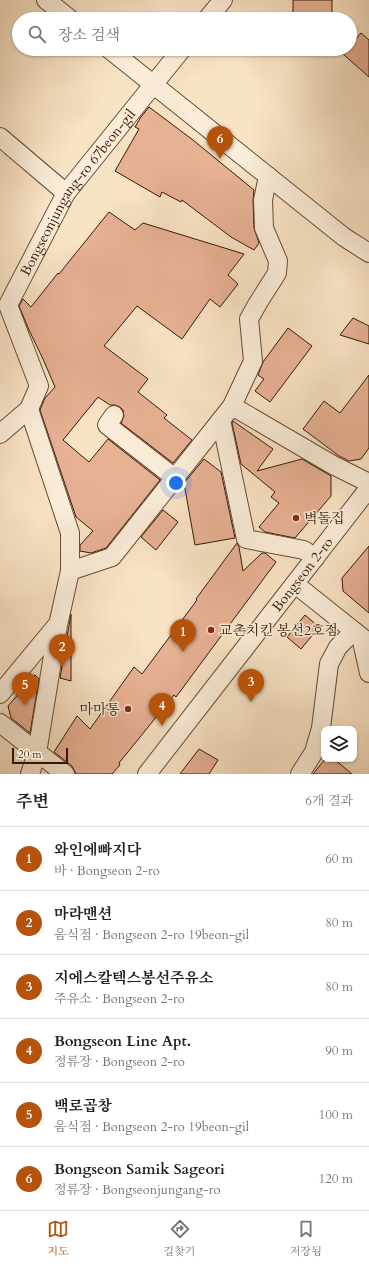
<!DOCTYPE html>
<html lang="ko">
<meta charset="utf-8">
<style>
body{margin:0;font-family:Cardo,"Noto Serif KR",serif;background:#f2f2f2;color:#222}
.controls{position:absolute;right:12px;bottom:12px;display:grid;overflow:hidden;border-radius:8px;box-shadow:0 1px 3px #0004}
.controls button{width:36px;height:36px;display:grid;place-items:center;padding:0;border:0;border-bottom:1px solid #e0e0e0;background:#fff;color:#222;font:20px sans-serif}
.scale{position:absolute;left:12px;bottom:10px;width:56px;box-sizing:border-box;padding-left:4px;border:2px solid #371803;border-top:0;font-size:11px;line-height:14px;white-space:nowrap;color:#371803;-webkit-text-stroke:3px #fbedd9;paint-order:stroke}
.you{position:absolute;left:176px;top:483px;width:14px;height:14px;margin:-10px;border:3px solid #fff;border-radius:50%;background:#1a73e8;box-shadow:0 0 0 6px #1a73e833}
.badge{display:grid;place-items:center;width:26px;height:26px;border-radius:50%;background:#b45309;color:#fff;font-size:13px;font-weight:700}
.pin{position:absolute;translate:-50% -33px;filter:drop-shadow(0 1px 2px #0008)}
.pin::after{content:'';position:absolute;top:21px;width:14px;height:12px;background:inherit;clip-path:polygon(0 0,100% 0,50% 100%)}
.list{margin:0;padding:0;list-style:none}
h2{display:flex;justify-content:space-between;align-items:center;height:52px;margin:0;padding:0 16px;font-size:17px}
h2 small{font-size:13px;font-weight:400;color:#767676}
.list li{display:grid;grid-template-columns:26px 1fr auto;gap:12px;align-items:center;box-sizing:border-box;height:64px;padding:0 16px;border-top:1px solid #e0e0e0}
.list b{display:block;font-size:15px;white-space:nowrap}
.list p{margin:0;font-size:13px;white-space:nowrap;color:#767676}
.list em{font-size:13px;font-style:normal;color:#767676}
.icon{flex:none;width:22px;height:22px;fill:none;stroke:currentColor;stroke-width:2;stroke-linecap:round;stroke-linejoin:round}
.map{position:relative;flex:none;width:369px;height:774px;overflow:hidden}
.search{position:absolute;background:#fff;box-shadow:0 1px 3px #0004;left:12px;right:12px;top:12px;height:44px;display:flex;align-items:center;gap:10px;box-sizing:border-box;padding:0 14px;border-radius:22px;color:#767676;font-size:15px}
.sheet{height:436px;background:#fff}
nav{display:flex;justify-content:space-around;align-items:center;box-sizing:border-box;height:56px;border-top:1px solid #e0e0e0;background:#fff;font-size:11px;color:#767676}
nav a{display:grid;justify-items:center;gap:2px}
nav .on{color:#b45309}
.map>svg:first-child{display:block}
.building{fill:#e7b194;stroke:#371803}
.lines{fill:none;stroke-linecap:round;stroke-linejoin:round}
.minor-casing{stroke:#684b34;stroke-width:20}
.minor{stroke:#fbedd9;stroke-width:18}
.poi-dot{fill:#8f2418;stroke:#fbedd9;stroke-width:1.5}
.labels{text-anchor:middle;stroke-width:3;stroke-linejoin:round;paint-order:stroke}
.street-label{font-size:14px;fill:#371803;stroke:#fbedd9}
.poi-label{font-size:14px;fill:#371803;stroke:#fbedd9;text-anchor:start}
</style>
<div class="map">
<svg width="369" height="774" viewBox="0 0 369 774">
<rect width="100%" height="100%" fill="#f9e3c5"/>
<filter id="stains"><feTurbulence type="fractalNoise" baseFrequency=".005" numOctaves="4"/><feColorMatrix values="0 0 0 0 .2 0 0 0 0 .09 0 0 0 0 .02 0 0 0 .5 -.17"/></filter>
<radialGradient id="worn" r=".72"><stop offset=".6" stop-color="#630" stop-opacity="0"/><stop offset="1" stop-color="#630" stop-opacity=".3"/></radialGradient>
<g class="building">
<rect x="293" y="0" width="39" height="19"/>
<polygon points="361,33 369,40 369,77 343,54 347,49 350,49 350,46"/>
<polygon points="149,107 193,140 254,190 253,200 254,228 259,243 254,250 231,237 182,200 181,202 162,192 160,197 115,171 139,129 135,127 141,117"/>
<polygon points="109,212 135,230 143,223 244,254 228,275 238,284 220,307 210,299 182,339 137,306 104,346 148,379 138,392 167,415 164,418 192,440 173,463 121,423 124,416 123,410 120,407 115,405 110,405 98,397 63,440 89,462 108,439 160,480 106,548 91,553 80,551 80,545 93,531 76,517 40,410 45,398 55,387 43,359 29,330 19,306 23,299 31,307 58,273 59,274"/>
<polygon points="353,318 369,326 369,344 340,335"/>
<polygon points="288,328 312,346 270,402 255,391 264,379 258,375 263,362"/>
<polygon points="369,375 369,448 361,459 349,461 339,456 303,429 324,401 340,413"/>
<polygon points="233,421 273,449 257,471 302,459 331,476 331,496 295,538 265,532 259,527 279,503 271,497 275,492 241,464 232,423"/>
<polygon points="204,459 221,472 235,538 195,545 184,483"/>
<polygon points="163,510 178,522 156,550 141,537"/>
<polygon points="237,543 239,547 243,571 262,553 265,553 276,562 176,697 174,695 119,763 120,765 112,774 76,774 72,766 54,752 77,716 90,729 134,667 142,674 197,600 196,599"/>
<polygon points="369,546 369,613 343,591 342,578"/>
<polygon points="71,614 71,681 60,678"/>
<polygon points="305,615 319,627 301,649 287,637"/>
<polygon points="35,675 39,679 30,733 11,718 8,706"/>
<polygon points="199,749 218,760 209,774 180,774"/>
<polygon points="325,759 334,759 352,774 313,774"/>
</g>
<g class="lines">
<defs>
<g id="minor">
<polyline points="46,0 70,19"/>
<polyline points="207,19 223,0"/>
<polyline points="109,49 344,237 369,253"/>
<polyline points="0,137 66,193"/>
<polyline points="232,406 333,465 369,483"/>
<polyline points="29,409 70,533 70,571 58,625 37,753 30,774"/>
<polyline points="114,415 107,425 175,478"/>
<polyline points="221,420 246,539 304,550 315,558"/>
<path id="s1" d="M0 434 29 409 39 386 8 305 66 193 182 49"/>
<polyline points="70,571 112,557 232,406 253,361 249,319 258,303 277,273 278,261 264,228 263,200 268,176"/>
<polyline points="295,584 369,643"/>
<polyline points="361,637 369,673"/>
<polyline points="0,694 57,625"/>
<polyline points="0,723 65,774"/>
<path id="s2" d="M147 774 369 488"/>
<polyline points="300,774 314,752 321,728 329,664 338,647 354,631"/>
</g>
</defs>
<use href="#minor" class="minor-casing"/>
<use href="#minor" class="minor"/>
</g>
<g class="poi-dot">
<circle cx="296" cy="518" r="4"/>
<circle cx="211" cy="630" r="4"/>
<circle cx="128" cy="709" r="4"/>
</g>
<g class="labels">
<g class="street-label">
<text dy="5" stroke="none"><textPath href="#s1" startOffset="283">Bongseonjungang-ro 67beon-gil</textPath></text>
<text dy="5" stroke="none"><textPath href="#s2" startOffset="253">Bongseon 2-ro</textPath></text>
</g>
<g class="poi-label">
<text x="304" y="523">벽돌집</text>
<text x="219" y="635">교촌치킨 봉선2호점</text>
<text x="120" y="714" text-anchor="end">마마통</text>
</g>
</g>
<rect width="100%" height="100%" filter="url(#stains)"/>
<rect width="100%" height="100%" fill="url(#worn)"/>
</svg>
<div class="controls">
<button><svg class="icon" aria-label="layers" viewBox="0 0 24 24"><path d="M12 4l9 5-9 5-9-5zM3 14l9 5 9-5"/></svg></button>
</div>
<div class="scale">20 m</div>
<div class="you"></div>
<div class="pin badge" style="left:183px;top:652px">1</div>
<div class="pin badge" style="left:62px;top:667px">2</div>
<div class="pin badge" style="left:251px;top:702px">3</div>
<div class="pin badge" style="left:162px;top:726px">4</div>
<div class="pin badge" style="left:25px;top:705px">5</div>
<div class="pin badge" style="left:220px;top:159px">6</div>
<div class="search"><svg class="icon" aria-label="search" viewBox="0 0 24 24"><circle cx="10" cy="10" r="6"/><path d="M15 15l6 6"/></svg>장소 검색</div>
</div>
<section class="sheet">
<h2>주변<small>6개 결과</small></h2>
<ul class="list">
<li><span class="badge">1</span><div><b>와인에빠지다</b><p>바 · Bongseon 2-ro</p></div><em>60 m</em></li>
<li><span class="badge">2</span><div><b>마라맨션</b><p>음식점 · Bongseon 2-ro 19beon-gil</p></div><em>80 m</em></li>
<li><span class="badge">3</span><div><b>지에스칼텍스봉선주유소</b><p>주유소 · Bongseon 2-ro</p></div><em>80 m</em></li>
<li><span class="badge">4</span><div><b>Bongseon Line Apt.</b><p>정류장 · Bongseon 2-ro</p></div><em>90 m</em></li>
<li><span class="badge">5</span><div><b>백로곱창</b><p>음식점 · Bongseon 2-ro 19beon-gil</p></div><em>100 m</em></li>
<li><span class="badge">6</span><div><b>Bongseon Samik Sageori</b><p>정류장 · Bongseonjungang-ro</p></div><em>120 m</em></li>
</ul>
</section>
<nav>
<a class="on"><svg class="icon" aria-label="map" viewBox="0 0 24 24"><path d="M3 6l6-2 6 2 6-2v14l-6 2-6-2-6 2zM9 4v14M15 6v14"/></svg>지도</a>
<a><svg class="icon" aria-label="directions" viewBox="0 0 24 24"><path d="M12 3l9 9-9 9-9-9zM9 14v-3h6M13 9l2 2-2 2"/></svg>길찾기</a>
<a><svg class="icon" aria-label="saved" viewBox="0 0 24 24"><path d="M7 4h10v16l-5-4-5 4z"/></svg>저장됨</a>
</nav>
